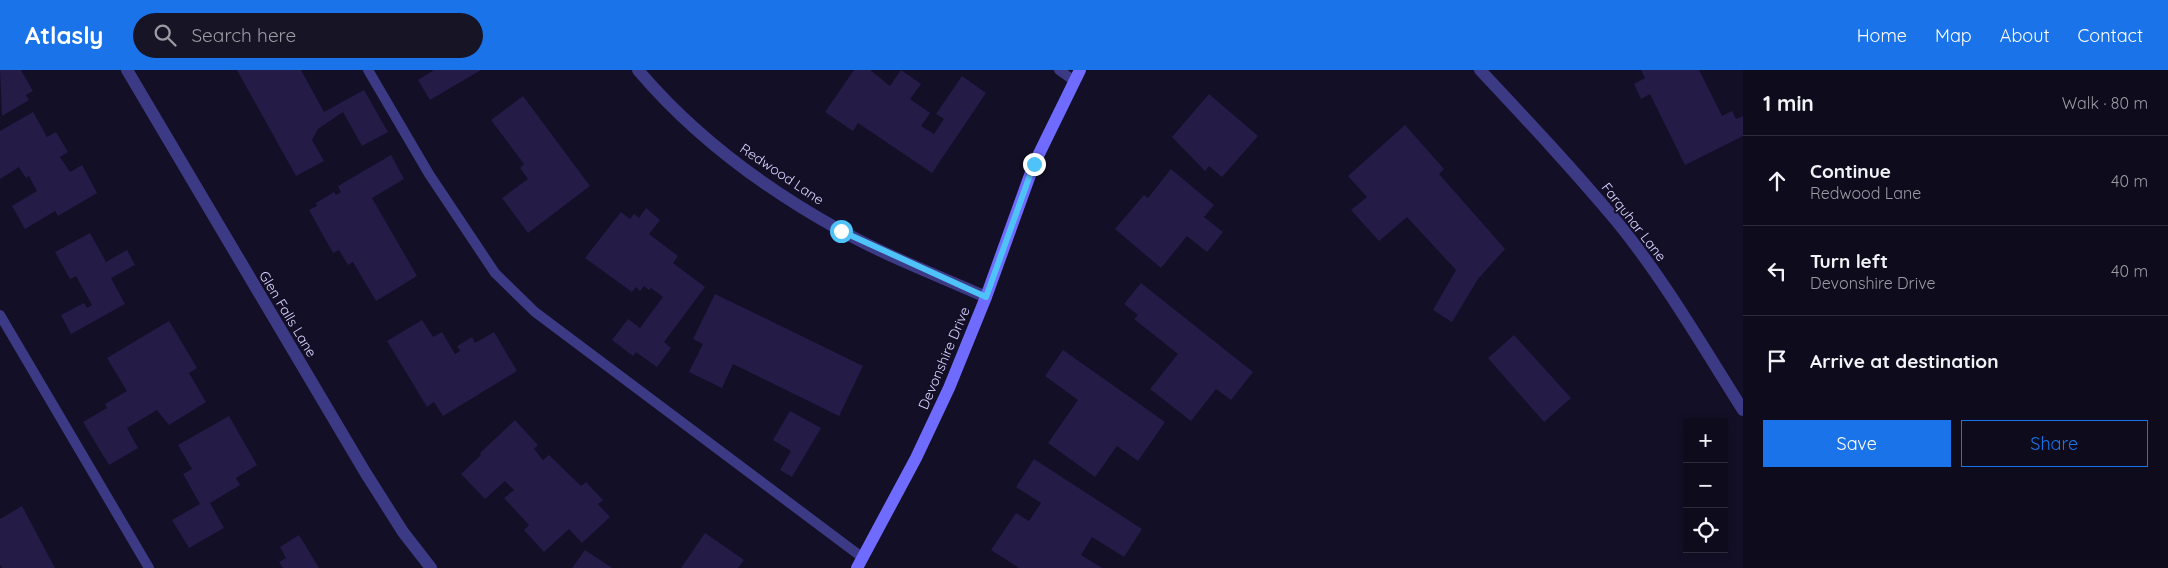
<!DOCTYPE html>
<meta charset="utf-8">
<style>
body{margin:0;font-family:Quicksand,sans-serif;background:#171425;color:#f1f3f6}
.controls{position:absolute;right:15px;bottom:15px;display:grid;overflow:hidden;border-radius:0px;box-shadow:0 2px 8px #0003}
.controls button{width:45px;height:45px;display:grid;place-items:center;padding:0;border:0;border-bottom:1px solid #2e2b3b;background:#0e0b1c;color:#f1f3f6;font:25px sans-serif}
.stop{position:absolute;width:15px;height:15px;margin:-11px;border:4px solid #4fc3f7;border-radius:50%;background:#fff}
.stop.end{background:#4fc3f7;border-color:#fff;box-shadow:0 1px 5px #0008}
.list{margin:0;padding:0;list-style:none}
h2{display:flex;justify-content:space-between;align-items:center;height:65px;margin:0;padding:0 20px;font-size:21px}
h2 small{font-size:16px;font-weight:400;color:#9b9ba3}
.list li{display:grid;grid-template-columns:32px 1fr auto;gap:15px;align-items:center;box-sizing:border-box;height:90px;padding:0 20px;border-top:1px solid #2e2b3b}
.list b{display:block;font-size:19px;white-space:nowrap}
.list p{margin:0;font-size:16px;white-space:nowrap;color:#9b9ba3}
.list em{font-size:16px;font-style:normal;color:#9b9ba3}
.actions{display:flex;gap:10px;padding:15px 20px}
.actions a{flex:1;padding:11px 0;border:1px solid #1a73e8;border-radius:0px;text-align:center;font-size:18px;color:#1a73e8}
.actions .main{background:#1a73e8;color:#fff}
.icon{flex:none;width:28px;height:28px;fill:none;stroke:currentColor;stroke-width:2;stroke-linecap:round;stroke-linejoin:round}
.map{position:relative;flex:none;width:1743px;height:498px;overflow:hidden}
header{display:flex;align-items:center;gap:30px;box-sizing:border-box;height:70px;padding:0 25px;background:#1a73e8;color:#fff}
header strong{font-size:24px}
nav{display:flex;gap:28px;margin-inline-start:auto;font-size:18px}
.search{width:350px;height:45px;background:#171425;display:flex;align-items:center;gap:12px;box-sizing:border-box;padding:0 18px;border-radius:28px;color:#9b9ba3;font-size:19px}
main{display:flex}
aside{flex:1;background:#0e0b1c}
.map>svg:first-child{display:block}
.building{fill:#241b47}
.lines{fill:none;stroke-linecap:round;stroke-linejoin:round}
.lane{stroke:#3d3a85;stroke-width:10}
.street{stroke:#3d3a85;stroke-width:12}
.secondary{stroke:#6f6bff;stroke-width:12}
.route{stroke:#4fc3f7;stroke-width:6}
.labels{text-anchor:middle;stroke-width:4;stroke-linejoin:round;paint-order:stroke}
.street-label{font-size:14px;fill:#d9d4ff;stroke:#130f26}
</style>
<header>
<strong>Atlasly</strong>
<div class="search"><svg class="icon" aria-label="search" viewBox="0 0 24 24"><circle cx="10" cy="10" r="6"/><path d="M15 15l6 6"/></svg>Search here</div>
<nav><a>Home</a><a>Map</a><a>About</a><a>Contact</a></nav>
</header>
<main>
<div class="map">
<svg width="1743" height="498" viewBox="0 0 1743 498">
<rect width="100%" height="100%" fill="#130f26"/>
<g class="building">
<polygon points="0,0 21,0 33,21 26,25 29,30 2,46"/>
<polygon points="237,0 301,0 324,42 364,20 388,62 362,76 343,42 318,59 312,70 324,91 296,106"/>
<polygon points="434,0 481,0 430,30 418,10"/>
<polygon points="854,0 870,0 890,16 901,0 921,14 910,29 930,43 921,56 934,64 944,49 936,44 962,6 986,23 932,103 858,53 853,61 825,42"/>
<polygon points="1641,0 1699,0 1722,46 1732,41 1736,49 1743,46 1743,66 1685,95 1650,24 1641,29 1634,14 1645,8"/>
<polygon points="1209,24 1258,66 1222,107 1209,96 1205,101 1172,67"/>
<polygon points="523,26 590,116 528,163 502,128 528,109 520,98 524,94 491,50"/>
<polygon points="33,42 47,67 56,62 68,82 60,87 70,102 82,95 97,123 58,146 55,141 25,159 12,136 37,121 29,106 26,108 19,97 0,109 0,61"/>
<polygon points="1405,55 1444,99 1439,104 1505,179 1478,209 1452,252 1433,240 1456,200 1407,147 1379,171 1351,140 1367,127 1348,106"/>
<polygon points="391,85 404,109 372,128 417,206 376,231 353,192 348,195 339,180 333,183 309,140 317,136 316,133 334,122 336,125 341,122 338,116"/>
<polygon points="1171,99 1214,135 1204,147 1223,162 1207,182 1187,166 1161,198 1115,159 1144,125 1148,128"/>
<polygon points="646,138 660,150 649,164 678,186 673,193 705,217 664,272 671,278 657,297 636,282 633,286 612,270 628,249 640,258 663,227 651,218 649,220 644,216 640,221 636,217 632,222 585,188 621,142 630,149 634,144 639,148"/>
<polygon points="90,163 106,192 127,180 135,195 111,208 125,234 71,264 61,245 84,233 87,238 92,235 76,206 70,209 55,182"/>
<polygon points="1141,213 1253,302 1231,330 1216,319 1191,351 1150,319 1178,284 1134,249 1138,245 1124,234"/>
<polygon points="715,224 863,296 839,346 733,294 722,318 689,302 703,274 693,269"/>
<polygon points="422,250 433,267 442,262 455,284 460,281 457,276 472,267 475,273 494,262 517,301 443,346 434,332 427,337 387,271"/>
<polygon points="169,251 197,298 189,303 206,332 169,355 157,340 127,358 138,378 109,395 83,352 107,338 105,334 127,321 107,288"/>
<polygon points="1514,265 1571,328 1544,352 1488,288"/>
<polygon points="1063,280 1165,352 1138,391 1117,376 1095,407 1048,373 1078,330 1045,306"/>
<polygon points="790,341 821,358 792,407 780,400 791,381 773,370"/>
<polygon points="229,346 257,395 236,408 240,415 210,433 224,458 189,478 172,450 200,434 183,404 192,399 178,375"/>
<polygon points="515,350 538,375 534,379 543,390 549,385 581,416 586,412 603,430 598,434 610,447 582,473 569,459 544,482 524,460 529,455 504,428 514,420 505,411 485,429 461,404 481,385 480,383"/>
<polygon points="1034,389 1142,459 1124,487 1092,467 1081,485 1102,498 1019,498 991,480 1016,443 1029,451 1041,433 1016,417"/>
<polygon points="22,436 55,498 2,498 0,495 0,449"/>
<polygon points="705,463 744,490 738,498 681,498"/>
<polygon points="299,465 319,498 283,498 279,492 286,488 280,477"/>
<polygon points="585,480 612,498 572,498"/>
</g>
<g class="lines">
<g class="lane">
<polyline points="368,0 429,104 495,203 535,242 863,488"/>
<polyline points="1059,0 1073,10"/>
<polyline points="0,245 149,498"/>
</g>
<g class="street">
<polyline points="127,0 365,402 403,462 431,498"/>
<path d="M638 0C694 66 764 118 840 160 886 186 937 205 986 227"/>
<path d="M1480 0C1527 50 1574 100 1618 153 1665 211 1703 277 1743 340"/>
</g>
<polyline class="secondary" points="857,498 916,388 949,318 986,227 1034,94 1080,0"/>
</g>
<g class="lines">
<polyline class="route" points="841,161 986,227 1034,94"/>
</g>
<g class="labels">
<g class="street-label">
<text transform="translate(782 104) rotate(34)" y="5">Redwood Lane</text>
<text transform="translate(1634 152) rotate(52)" y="5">Farquhar Lane</text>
<text transform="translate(288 244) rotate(59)" y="5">Glen Falls Lane</text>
<text transform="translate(944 288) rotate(-67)" y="5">Devonshire Drive</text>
</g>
</g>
</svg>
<div class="controls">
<button>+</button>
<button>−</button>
<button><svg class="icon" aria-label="locate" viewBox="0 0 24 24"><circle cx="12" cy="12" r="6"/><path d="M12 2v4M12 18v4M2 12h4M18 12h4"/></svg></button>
</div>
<div class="stop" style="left:841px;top:161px"></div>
<div class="stop end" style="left:1034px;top:94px"></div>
</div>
<aside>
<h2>1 min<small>Walk · 80 m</small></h2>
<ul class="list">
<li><svg class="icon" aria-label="ahead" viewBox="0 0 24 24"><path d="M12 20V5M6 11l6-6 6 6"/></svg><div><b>Continue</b><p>Redwood Lane</p></div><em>40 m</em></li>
<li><svg class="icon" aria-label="left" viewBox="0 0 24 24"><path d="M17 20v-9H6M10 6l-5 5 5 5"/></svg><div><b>Turn left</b><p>Devonshire Drive</p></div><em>40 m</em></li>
<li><svg class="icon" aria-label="arrive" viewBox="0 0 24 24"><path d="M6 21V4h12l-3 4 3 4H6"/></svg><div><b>Arrive at destination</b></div></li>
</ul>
<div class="actions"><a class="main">Save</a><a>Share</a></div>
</aside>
</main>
